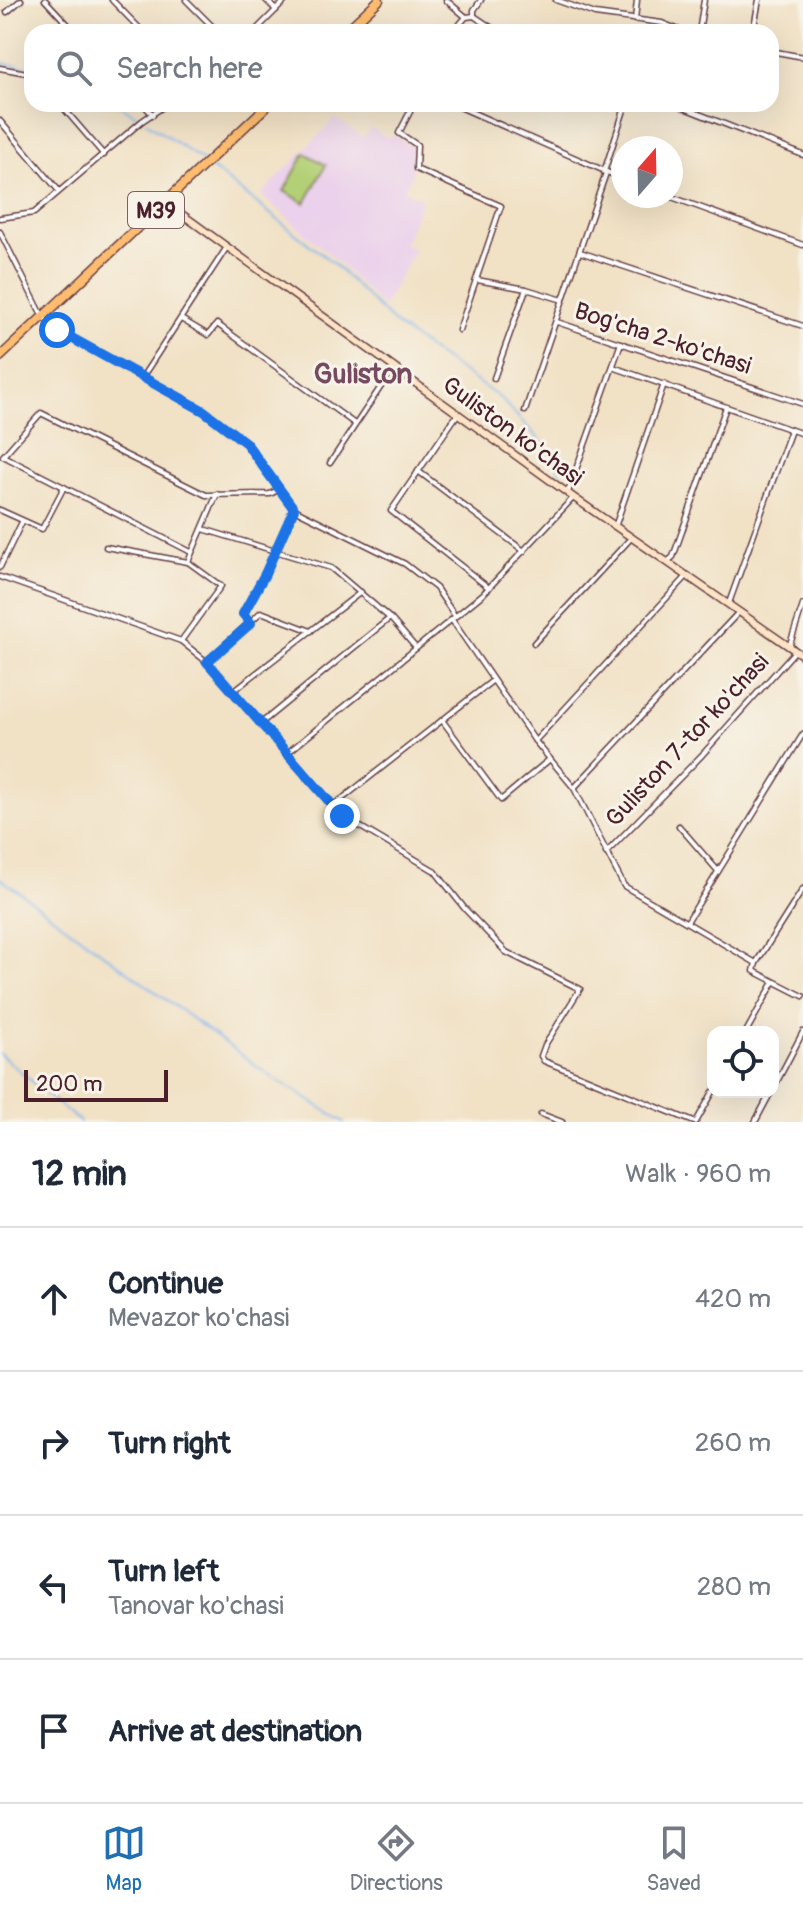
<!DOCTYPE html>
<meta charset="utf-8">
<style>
body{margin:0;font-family:Pangolin,sans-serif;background:#f2f2f3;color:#1f2937}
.controls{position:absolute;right:24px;bottom:24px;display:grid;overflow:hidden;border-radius:16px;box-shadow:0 8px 32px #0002}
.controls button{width:72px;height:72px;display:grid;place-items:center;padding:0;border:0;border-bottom:2px solid #e0e1e3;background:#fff;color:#1f2937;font:40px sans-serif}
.compass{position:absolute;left:611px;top:136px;width:72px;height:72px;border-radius:50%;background:#fff;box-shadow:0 8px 32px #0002;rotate:20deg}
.scale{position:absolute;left:24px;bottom:20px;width:144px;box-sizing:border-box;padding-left:8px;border:4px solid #4a1f2b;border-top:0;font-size:22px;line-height:28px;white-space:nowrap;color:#4a1f2b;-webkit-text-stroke:6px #f7f3e8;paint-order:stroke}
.stop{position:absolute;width:24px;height:24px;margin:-18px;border:6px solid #1a73e8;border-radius:50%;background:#fff}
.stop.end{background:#1a73e8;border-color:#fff;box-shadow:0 2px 8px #0008}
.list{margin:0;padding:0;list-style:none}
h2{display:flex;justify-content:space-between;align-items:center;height:104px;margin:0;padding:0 32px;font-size:34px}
h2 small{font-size:26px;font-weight:400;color:#747a83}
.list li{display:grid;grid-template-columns:52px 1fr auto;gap:24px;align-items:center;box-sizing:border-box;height:144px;padding:0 32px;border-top:2px solid #e0e1e3}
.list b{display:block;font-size:30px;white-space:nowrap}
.list p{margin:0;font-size:26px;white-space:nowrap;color:#747a83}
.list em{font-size:26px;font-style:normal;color:#747a83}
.icon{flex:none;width:44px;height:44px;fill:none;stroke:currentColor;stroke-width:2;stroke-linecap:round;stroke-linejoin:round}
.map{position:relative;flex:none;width:803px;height:1122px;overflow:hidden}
.search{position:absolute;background:#fff;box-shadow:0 8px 32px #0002;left:24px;right:24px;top:24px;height:88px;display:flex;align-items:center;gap:20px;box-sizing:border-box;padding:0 28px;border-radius:24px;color:#747a83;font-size:30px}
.sheet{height:680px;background:#fff}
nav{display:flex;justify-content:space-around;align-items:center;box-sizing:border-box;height:112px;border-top:2px solid #e0e1e3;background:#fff;font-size:22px;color:#747a83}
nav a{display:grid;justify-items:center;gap:4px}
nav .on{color:#1f6fb2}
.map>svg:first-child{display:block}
.built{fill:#ebd1eb}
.green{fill:#b3d076;stroke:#7e7850;stroke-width:2}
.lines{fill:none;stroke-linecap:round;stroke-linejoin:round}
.stream{stroke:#80b5ef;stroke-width:2}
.street-casing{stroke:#633c42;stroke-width:7}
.secondary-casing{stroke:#633c42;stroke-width:9}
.highway-casing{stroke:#633c42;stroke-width:11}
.street{stroke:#fff;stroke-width:4}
.secondary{stroke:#fee4c6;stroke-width:6}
.highway{stroke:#fdbc70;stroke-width:8}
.route{stroke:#1a73e8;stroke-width:10}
.labels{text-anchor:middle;stroke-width:6;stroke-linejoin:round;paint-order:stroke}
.shield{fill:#f7f3e8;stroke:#7e5f64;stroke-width:2}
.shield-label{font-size:22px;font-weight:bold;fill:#4a1f2b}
.street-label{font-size:24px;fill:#4a1f2b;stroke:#f7f3e8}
.quarter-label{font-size:28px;font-weight:bold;fill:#764b61;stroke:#f7f3e8}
</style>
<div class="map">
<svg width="803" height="1122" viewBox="0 0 803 1122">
<rect width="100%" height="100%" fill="#f7f3e8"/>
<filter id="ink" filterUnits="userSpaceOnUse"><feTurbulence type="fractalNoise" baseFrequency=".0125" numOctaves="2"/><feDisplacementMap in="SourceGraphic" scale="16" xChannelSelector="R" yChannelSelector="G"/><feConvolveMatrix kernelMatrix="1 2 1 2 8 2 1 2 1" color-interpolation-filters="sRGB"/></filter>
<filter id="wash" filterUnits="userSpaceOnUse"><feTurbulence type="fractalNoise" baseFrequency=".006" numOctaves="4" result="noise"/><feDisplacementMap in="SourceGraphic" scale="32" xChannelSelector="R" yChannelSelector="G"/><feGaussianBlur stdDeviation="1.8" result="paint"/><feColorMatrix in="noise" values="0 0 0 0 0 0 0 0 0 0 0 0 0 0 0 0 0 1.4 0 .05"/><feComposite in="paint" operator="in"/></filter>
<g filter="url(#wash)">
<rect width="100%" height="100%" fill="#f1e1c5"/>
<polygon class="built" points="335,118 363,137 371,127 388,138 393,135 413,147 412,175 404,191 422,198 404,244 415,249 383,307 337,261 261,195"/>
<polygon class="green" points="305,153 326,165 305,203 284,191"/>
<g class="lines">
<g class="stream">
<polyline points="0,63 32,68"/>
<polyline points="118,104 140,118"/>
<polyline points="146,122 203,161"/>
<polyline points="208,165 333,263 398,327 500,398 552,453 560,473"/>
<polyline points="0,878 269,1075 344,1122"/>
<polyline points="0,1054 80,1122"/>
</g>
</g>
</g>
<g filter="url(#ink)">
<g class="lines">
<defs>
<g id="street">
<polyline points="45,0 75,32"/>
<polyline points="112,0 143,32"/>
<polyline points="186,0 218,32"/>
<polyline points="266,0 276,10"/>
<polyline points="446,0 466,17"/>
<polyline points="556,0 595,14 662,23 684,32"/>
<polyline points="7,12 21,0"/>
<polyline points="474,16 498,32"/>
<polyline points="361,20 381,32"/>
<polyline points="635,20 637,0"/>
<polyline points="254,32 286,0"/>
<polyline points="453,32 466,17 474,16 474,10 481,0"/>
<polyline points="699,32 704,0"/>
<polyline points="753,32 759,0"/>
<polyline points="771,51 803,57"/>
<polyline points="0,68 32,74"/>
<polyline points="60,104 104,155"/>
<polyline points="143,104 153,115"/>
<polyline points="414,104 399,133 417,145 416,169 501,206 459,330"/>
<polyline points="453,104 623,179"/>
<polyline points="674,104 803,155"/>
<polyline points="0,121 59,191"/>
<polyline points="604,172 626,104"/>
<polyline points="669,196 803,245"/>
<polyline points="0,218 34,213 142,121 167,104"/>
<polyline points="0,232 43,317 57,330 204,411 246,443 294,509 405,564 436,588 455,616"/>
<polyline points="580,252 803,326"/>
<polyline points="477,280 526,289 563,300"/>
<polyline points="181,319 208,335 217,324 355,424"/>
<polyline points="557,322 803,404"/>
<polyline points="613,367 803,434"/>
<polyline points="143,376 227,247"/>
<polyline points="494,378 526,289"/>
<polyline points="525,411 606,173"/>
<polyline points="457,415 391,511 489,588"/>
<polyline points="330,463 394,367"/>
<polyline points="418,471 524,551"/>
<polyline points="568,492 621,343"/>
<polyline points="0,510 42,529 64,487"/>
<polyline points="616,524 664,384"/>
<polyline points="203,529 331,568 392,620 416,648"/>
<polyline points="106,547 188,562 221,586 181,641"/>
<polyline points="191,552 3,456 41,413 206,495 270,494 278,490"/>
<polyline points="668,561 673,557 726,407"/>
<polyline points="188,562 217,494"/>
<polyline points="0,567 22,522"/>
<polyline points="0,577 181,641 207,662 342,816 435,871 465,909 506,952 580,989 545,1045 541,1056 544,1061 694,1122"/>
<polyline points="729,603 791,430"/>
<polyline points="452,620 535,741 574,788 624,886 756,963"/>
<polyline points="251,623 243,614 265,574 294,509"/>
<polyline points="534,643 632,537"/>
<polyline points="789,647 803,605"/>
<polyline points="207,662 261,612 311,631"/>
<polyline points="232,692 361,592"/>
<polyline points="442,720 501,800 550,759"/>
<polyline points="260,724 390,618"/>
<polyline points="535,741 688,575"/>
<polyline points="286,754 483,594 573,498"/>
<polyline points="574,788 739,612"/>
<polyline points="333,806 492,681"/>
<polyline points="679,826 718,871"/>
<polyline points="606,853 702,755 795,651"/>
<polyline points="687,922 803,734"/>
<polyline points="756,963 803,889"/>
<polyline points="756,963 754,971 803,996"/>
<polyline points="746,1032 774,982"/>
<polyline points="773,1089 803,1032"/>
<polyline points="541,1114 562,1122"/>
<polyline points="696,1122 713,1092"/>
<polyline points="755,1122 771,1092"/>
</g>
<polyline id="secondary" points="165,202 573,497 803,656"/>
<g id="highway">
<polyline points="345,32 379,0"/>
<polyline points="0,357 269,104"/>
</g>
</defs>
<use href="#street" class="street-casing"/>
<use href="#secondary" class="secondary-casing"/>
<use href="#highway" class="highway-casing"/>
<use href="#street" class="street"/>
<use href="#secondary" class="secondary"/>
<use href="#highway" class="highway"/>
</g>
</g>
<g class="lines" filter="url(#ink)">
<polyline class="route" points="57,330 204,411 246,443 294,509 265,574 243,614 251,623 207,662 342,816"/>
</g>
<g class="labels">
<rect class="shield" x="128" y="192" width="56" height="36" rx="6"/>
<g class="shield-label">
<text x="156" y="218">M39</text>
</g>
<g class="street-label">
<text transform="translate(663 338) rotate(18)" y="8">Bog'cha 2-ko'chasi</text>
<text transform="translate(513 431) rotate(36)" y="8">Guliston ko'chasi</text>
<text transform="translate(687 740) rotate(-47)" y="8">Guliston 7-tor ko'chasi</text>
</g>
<g class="quarter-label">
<text x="363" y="383">Guliston</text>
</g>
</g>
</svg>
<div class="controls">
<button><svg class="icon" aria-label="locate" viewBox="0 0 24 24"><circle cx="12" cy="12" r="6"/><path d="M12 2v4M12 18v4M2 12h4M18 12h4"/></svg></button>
</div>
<svg class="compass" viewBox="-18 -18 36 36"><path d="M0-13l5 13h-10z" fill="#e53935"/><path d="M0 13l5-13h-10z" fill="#747a83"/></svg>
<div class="scale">200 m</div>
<div class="stop" style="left:57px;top:330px"></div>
<div class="stop end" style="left:342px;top:816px"></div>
<div class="search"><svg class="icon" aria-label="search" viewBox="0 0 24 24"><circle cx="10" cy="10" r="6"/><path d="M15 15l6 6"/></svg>Search here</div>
</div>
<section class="sheet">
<h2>12 min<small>Walk · 960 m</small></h2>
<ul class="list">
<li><svg class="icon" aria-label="ahead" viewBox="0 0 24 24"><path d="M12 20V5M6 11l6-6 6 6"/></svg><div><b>Continue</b><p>Mevazor ko'chasi</p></div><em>420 m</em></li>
<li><svg class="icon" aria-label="right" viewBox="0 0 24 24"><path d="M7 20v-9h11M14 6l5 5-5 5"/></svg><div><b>Turn right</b></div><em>260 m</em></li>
<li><svg class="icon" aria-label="left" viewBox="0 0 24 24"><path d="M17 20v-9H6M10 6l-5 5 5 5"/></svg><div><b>Turn left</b><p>Tanovar ko'chasi</p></div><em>280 m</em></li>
<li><svg class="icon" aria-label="arrive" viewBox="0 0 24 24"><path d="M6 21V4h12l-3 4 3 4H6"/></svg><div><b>Arrive at destination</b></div></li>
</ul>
</section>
<nav>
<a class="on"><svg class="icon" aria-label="map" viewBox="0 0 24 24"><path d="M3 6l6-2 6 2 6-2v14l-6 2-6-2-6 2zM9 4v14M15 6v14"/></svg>Map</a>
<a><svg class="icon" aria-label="directions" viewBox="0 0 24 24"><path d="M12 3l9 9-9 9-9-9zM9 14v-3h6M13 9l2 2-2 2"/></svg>Directions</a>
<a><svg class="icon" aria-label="saved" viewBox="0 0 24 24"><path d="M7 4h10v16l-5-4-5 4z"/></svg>Saved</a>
</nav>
